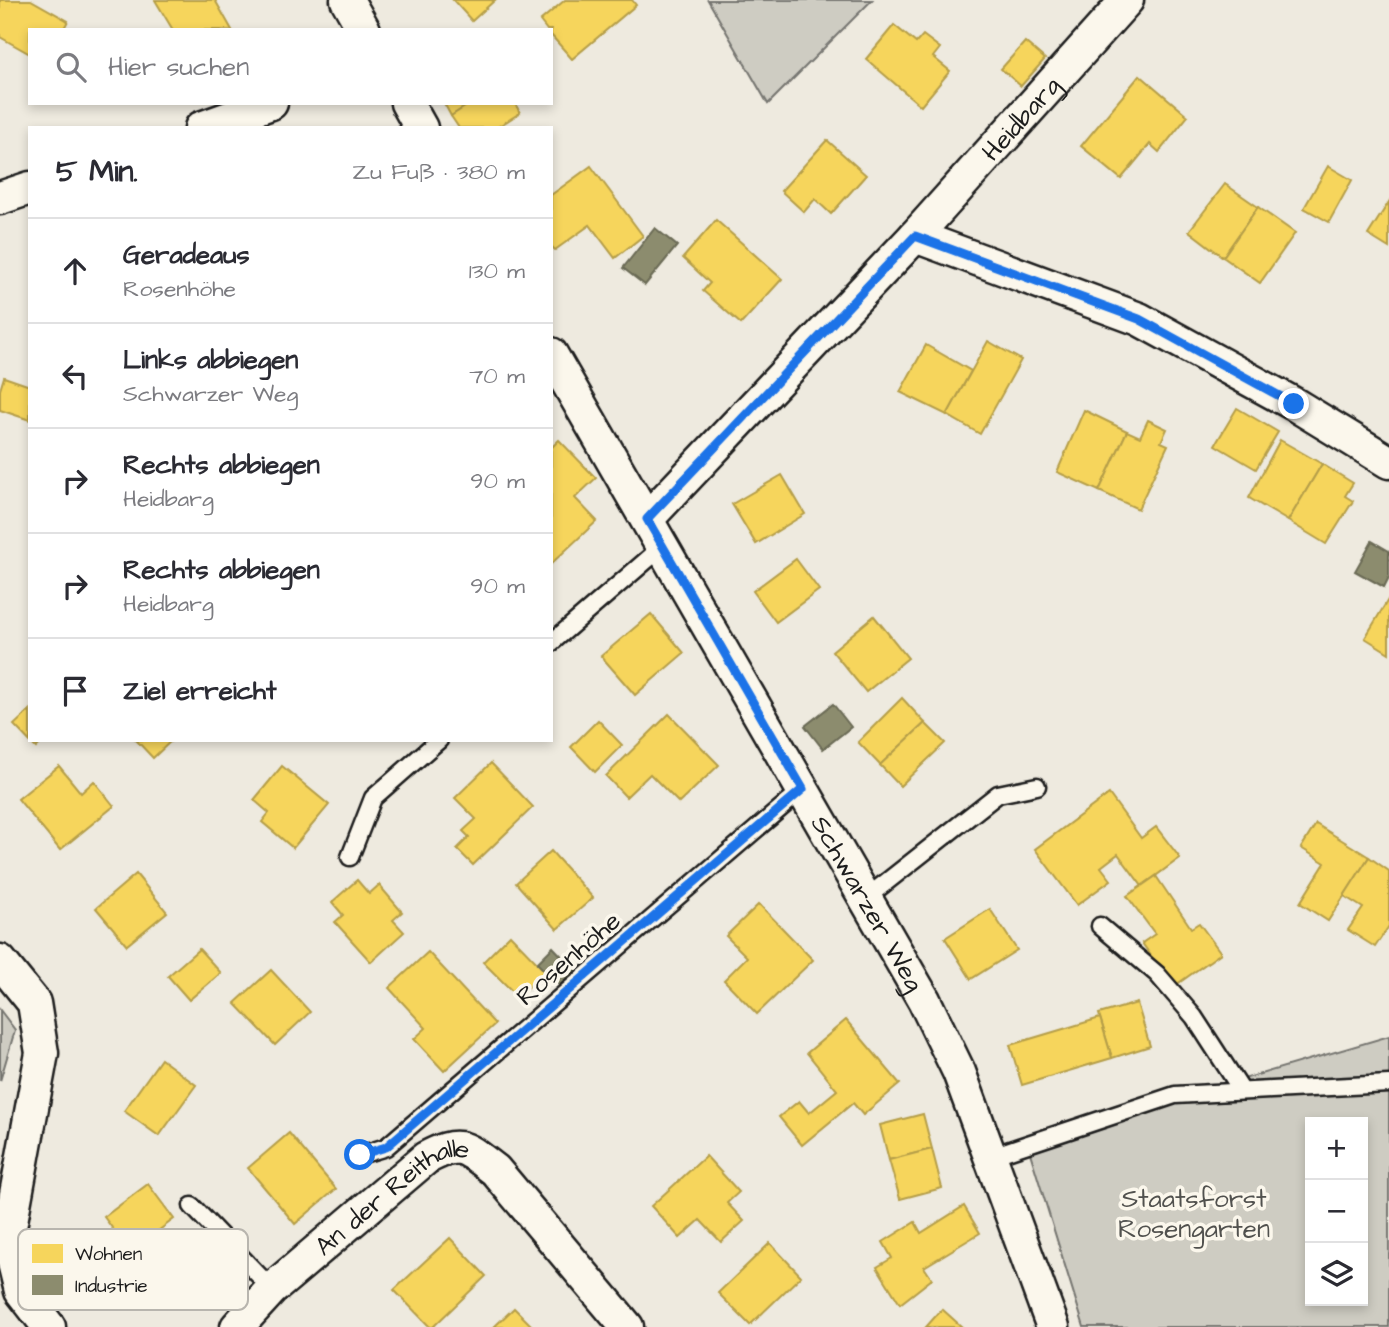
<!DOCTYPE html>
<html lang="de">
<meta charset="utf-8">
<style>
body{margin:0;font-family:"Architects Daughter",sans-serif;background:#f2f2f3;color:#2b2b33}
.controls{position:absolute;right:21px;bottom:21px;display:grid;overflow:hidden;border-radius:0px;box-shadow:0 4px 10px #0003}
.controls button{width:63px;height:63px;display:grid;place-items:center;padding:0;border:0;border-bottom:2px solid #e1e1e2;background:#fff;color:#2b2b33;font:35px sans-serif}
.stop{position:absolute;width:21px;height:21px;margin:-16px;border:5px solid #1a73e8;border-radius:50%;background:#fff}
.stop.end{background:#1a73e8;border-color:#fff;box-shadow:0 2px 7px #0008}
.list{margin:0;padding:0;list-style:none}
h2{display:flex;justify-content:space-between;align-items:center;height:91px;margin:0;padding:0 28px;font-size:30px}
h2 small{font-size:23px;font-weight:400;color:#7c7c81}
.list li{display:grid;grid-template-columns:46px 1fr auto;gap:21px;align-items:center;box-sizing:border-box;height:105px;padding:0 28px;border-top:2px solid #e1e1e2}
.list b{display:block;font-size:26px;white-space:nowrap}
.list p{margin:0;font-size:23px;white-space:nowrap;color:#7c7c81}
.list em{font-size:23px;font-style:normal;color:#7c7c81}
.icon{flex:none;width:38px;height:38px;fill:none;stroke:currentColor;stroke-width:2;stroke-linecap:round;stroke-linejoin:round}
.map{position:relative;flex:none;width:1389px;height:1327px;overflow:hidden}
.search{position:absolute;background:#fff;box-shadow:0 4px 10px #0003;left:28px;top:28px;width:525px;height:77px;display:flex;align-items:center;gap:18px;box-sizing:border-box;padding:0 24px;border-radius:0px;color:#7c7c81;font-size:26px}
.panel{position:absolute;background:#fff;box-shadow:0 4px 10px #0003;left:28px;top:126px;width:525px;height:616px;border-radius:0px}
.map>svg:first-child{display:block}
.green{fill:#ceccc2;stroke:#75746f;stroke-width:2;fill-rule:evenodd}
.homes{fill:#f6d55c;stroke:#b59e49;stroke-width:2}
.industry{fill:#8c8c6e;stroke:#6a6a55;stroke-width:2}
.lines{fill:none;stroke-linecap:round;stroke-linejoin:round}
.lane-casing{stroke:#1c1c1c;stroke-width:21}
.street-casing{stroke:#1c1c1c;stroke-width:37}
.lane{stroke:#fbf7ec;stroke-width:16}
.street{stroke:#fbf7ec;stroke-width:32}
.route{stroke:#1a73e8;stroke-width:9}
.labels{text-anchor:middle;stroke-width:7;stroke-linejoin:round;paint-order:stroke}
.street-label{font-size:26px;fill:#1c1c1c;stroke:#fbf7ec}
.park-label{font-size:26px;fill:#51514e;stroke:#fbf7ec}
.key{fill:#fbf7ec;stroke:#b8b5ae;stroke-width:2}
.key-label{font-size:19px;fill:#1c1c1c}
</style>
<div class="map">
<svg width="1389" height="1327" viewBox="0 0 1389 1327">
<rect width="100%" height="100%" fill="#eeeadf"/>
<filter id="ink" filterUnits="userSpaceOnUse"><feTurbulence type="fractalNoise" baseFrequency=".0143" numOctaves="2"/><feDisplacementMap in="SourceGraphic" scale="14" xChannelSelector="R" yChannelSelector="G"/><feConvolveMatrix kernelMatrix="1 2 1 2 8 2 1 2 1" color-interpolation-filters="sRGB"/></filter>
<g filter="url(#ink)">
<g class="green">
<polygon points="708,0 872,0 768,104"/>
<polygon points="0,1010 15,1030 0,1081"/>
<path d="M1389 1036V1327H1084L1027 1143ZM1310 1122H1363V1301H1310Z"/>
</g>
<g class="homes">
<polygon points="0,0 31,0 68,21 63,30 30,30 30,54 0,37"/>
<polygon points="155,0 215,0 232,30 173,30"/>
<polygon points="453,0 495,0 472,21"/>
<polygon points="565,0 632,0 636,5 572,59 551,35 551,30 547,30 540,21"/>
<polygon points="894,25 916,43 923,35 940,48 933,57 950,71 921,106 866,59"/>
<polygon points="1025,42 1045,59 1021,86 1001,69"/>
<polygon points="1140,75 1188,116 1159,152 1150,144 1121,179 1081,146"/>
<polygon points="444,103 471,103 451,116"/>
<polygon points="471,103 515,103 520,113 496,128 459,128 451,116"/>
<polygon points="827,140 866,175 831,214 815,199 804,212 781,191"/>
<polygon points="591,166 643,236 615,258 590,225 555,250 551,246 551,195"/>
<polygon points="1328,166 1352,180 1329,222 1304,208"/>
<polygon points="1225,184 1258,207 1223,257 1189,231"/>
<polygon points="1389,202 1389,248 1368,235"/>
<polygon points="1258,207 1295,233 1260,283 1223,257"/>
<polygon points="716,220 782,279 741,324 703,291 710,283 683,258"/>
<polygon points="988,341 1021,360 980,434 947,415"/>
<polygon points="926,345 971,371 947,415 900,392"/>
<polygon points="4,377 30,386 30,420 0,410 0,390"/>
<polygon points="1237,408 1278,432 1256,469 1215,445"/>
<polygon points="1084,410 1127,431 1099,491 1057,472"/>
<polygon points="1148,420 1167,429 1161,442 1168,445 1138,509 1099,491 1127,431 1140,437"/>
<polygon points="559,440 596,478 575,498 597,521 551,564 551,448"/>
<polygon points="1280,440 1322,464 1288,521 1249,498"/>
<polygon points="1322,464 1353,483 1345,496 1353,501 1326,544 1288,521"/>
<polygon points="782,475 805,514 756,544 732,504"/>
<polygon points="796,559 819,590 776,622 753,591"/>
<polygon points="1389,598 1389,653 1365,638"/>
<polygon points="651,614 684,653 635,695 601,656"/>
<polygon points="874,616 908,658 866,692 832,651"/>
<polygon points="902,698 925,723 880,765 858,742"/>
<polygon points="30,710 30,740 44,740 36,748 14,725"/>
<polygon points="669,714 719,765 679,803 650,774 626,797 606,776"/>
<polygon points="598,720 622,745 595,772 571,747"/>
<polygon points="925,723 945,743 900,786 880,765"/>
<polygon points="136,740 172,740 153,758"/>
<polygon points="491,763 533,807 473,865 457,849 469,837 463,831 476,819 455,798"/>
<polygon points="59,766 81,793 94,781 114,806 60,850 18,799"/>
<polygon points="282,766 329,805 293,848 262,822 269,813 254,800"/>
<polygon points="1109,794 1141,838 1156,827 1180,858 1142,886 1118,854 1101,867 1111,880 1077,905 1035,849"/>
<polygon points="1316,824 1369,857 1328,921 1300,903 1325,863 1301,848"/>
<polygon points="551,851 593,898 557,929 516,883"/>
<polygon points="1369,857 1389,871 1389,926 1375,947 1348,930 1363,908 1344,896"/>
<polygon points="136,874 167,912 127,945 96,908"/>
<polygon points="1156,876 1191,928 1199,923 1221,953 1173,987 1142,943 1155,934 1127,896"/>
<polygon points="357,880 369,894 379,885 402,912 393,920 404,932 371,962 335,922 343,915 332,902"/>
<polygon points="759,904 813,960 757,1014 724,980 747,957 726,936"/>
<polygon points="990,909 1017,950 971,979 945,938"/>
<polygon points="510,935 545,971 518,997 483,962"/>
<polygon points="199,949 221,973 189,1000 168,976"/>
<polygon points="428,952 495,1024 444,1071 414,1039 426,1028 389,988"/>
<polygon points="271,970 310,1012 275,1045 235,1003"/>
<polygon points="1137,1003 1150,1046 1112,1058 1099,1014"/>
<polygon points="1100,1018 1112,1058 1022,1085 1010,1045"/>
<polygon points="846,1020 900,1084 863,1115 853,1103 802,1145 779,1117 799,1101 809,1113 837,1090 807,1053"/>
<polygon points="161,1059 196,1085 159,1136 124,1111"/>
<polygon points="923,1114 932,1149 889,1160 880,1125"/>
<polygon points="289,1133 336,1189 295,1224 248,1168"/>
<polygon points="932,1149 942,1188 900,1199 889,1160"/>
<polygon points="706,1156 739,1192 727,1203 744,1221 721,1242 700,1220 680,1238 651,1206"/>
<polygon points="148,1184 174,1219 130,1252 104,1217"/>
<polygon points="964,1206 980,1233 924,1267 932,1279 900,1304 877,1267 892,1258 883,1242 915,1222 921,1233"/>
<polygon points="450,1238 486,1276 433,1327 430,1327 394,1290"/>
<polygon points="770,1243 801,1276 750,1325 718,1293"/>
<polygon points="514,1308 533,1327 494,1327"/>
<polygon points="942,1309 962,1327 926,1327"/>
</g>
<g class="industry">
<polygon points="655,228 677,246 645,285 623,268"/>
<polygon points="1372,541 1389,551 1389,577 1384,587 1355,571"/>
<polygon points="833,704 851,727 823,749 805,726"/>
<polygon points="553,947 576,971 560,986 537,963"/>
</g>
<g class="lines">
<defs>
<g id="lane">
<polyline points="551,643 663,546"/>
<polyline points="350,857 373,798 439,740"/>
<polyline points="866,898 998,794 1037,786"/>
<polyline points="1100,926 1157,974 1194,1017 1242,1091"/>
<polyline points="360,1155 386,1147 803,789"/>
<polyline points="992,1156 1175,1095 1389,1084"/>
<polyline points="192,1206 272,1289"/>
</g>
<g id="street">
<polyline points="347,0 364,30"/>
<polyline points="407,103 421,128"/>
<polyline points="201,128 271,103"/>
<polyline points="0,198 30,188"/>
<polyline points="915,236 1139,319 1294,404 1389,462"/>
<path id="s1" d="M551 354 924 1000 959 1072 1053 1327"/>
<path id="s2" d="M647 519 915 236 1127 0"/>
<polyline points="0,961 34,1003 42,1053 8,1238 21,1291 49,1327"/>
<path id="s3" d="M237 1327 272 1289 426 1158C461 1139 466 1148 495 1170L627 1327"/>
</g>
</defs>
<use href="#lane" class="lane-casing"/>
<use href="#street" class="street-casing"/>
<use href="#lane" class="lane"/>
<use href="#street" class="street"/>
</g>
</g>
<g class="lines" filter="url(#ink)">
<polyline class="route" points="360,1155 386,1147 803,789 647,519 915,236 1139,319 1294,404"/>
</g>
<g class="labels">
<g class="street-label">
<text dy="9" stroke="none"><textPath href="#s2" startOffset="548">Heidbarg</textPath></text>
<text dy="9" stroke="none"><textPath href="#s1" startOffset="634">Schwarzer Weg</textPath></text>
<text transform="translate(568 958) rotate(-41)" y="9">Rosenhöhe</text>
<text dy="9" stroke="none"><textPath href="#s3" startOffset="206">An der Reithalle</textPath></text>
</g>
<g class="park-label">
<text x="1194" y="1207">Staatsforst<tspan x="1194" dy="30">Rosengarten</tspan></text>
</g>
</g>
<rect x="18" y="1229" width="230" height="81" rx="10" class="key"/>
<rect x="32" y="1244" width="31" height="19" fill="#f6d55c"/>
<rect x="32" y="1275" width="31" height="20" fill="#8c8c6e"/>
<g class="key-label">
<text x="75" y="1260">Wohnen</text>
<text x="75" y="1292">Industrie</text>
</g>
</svg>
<div class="controls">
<button>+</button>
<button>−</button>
<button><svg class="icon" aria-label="layers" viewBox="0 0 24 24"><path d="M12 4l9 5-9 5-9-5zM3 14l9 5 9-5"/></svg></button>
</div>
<div class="stop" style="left:360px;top:1155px"></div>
<div class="stop end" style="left:1294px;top:404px"></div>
<div class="search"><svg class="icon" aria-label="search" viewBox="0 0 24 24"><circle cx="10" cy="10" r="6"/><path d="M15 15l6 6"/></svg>Hier suchen</div>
<section class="panel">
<h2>5 Min.<small>Zu Fuß · 380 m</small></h2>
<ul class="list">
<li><svg class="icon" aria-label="ahead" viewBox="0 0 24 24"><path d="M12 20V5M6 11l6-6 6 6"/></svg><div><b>Geradeaus</b><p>Rosenhöhe</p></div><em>130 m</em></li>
<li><svg class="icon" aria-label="left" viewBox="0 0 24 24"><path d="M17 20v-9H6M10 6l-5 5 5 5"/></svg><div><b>Links abbiegen</b><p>Schwarzer Weg</p></div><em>70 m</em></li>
<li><svg class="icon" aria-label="right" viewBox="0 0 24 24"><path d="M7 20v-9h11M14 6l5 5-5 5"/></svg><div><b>Rechts abbiegen</b><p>Heidbarg</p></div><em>90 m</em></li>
<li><svg class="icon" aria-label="right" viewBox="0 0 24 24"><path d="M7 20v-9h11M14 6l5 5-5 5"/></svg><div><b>Rechts abbiegen</b><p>Heidbarg</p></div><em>90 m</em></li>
<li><svg class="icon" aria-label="arrive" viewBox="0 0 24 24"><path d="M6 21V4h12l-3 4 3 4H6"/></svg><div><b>Ziel erreicht</b></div></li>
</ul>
</section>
</div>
